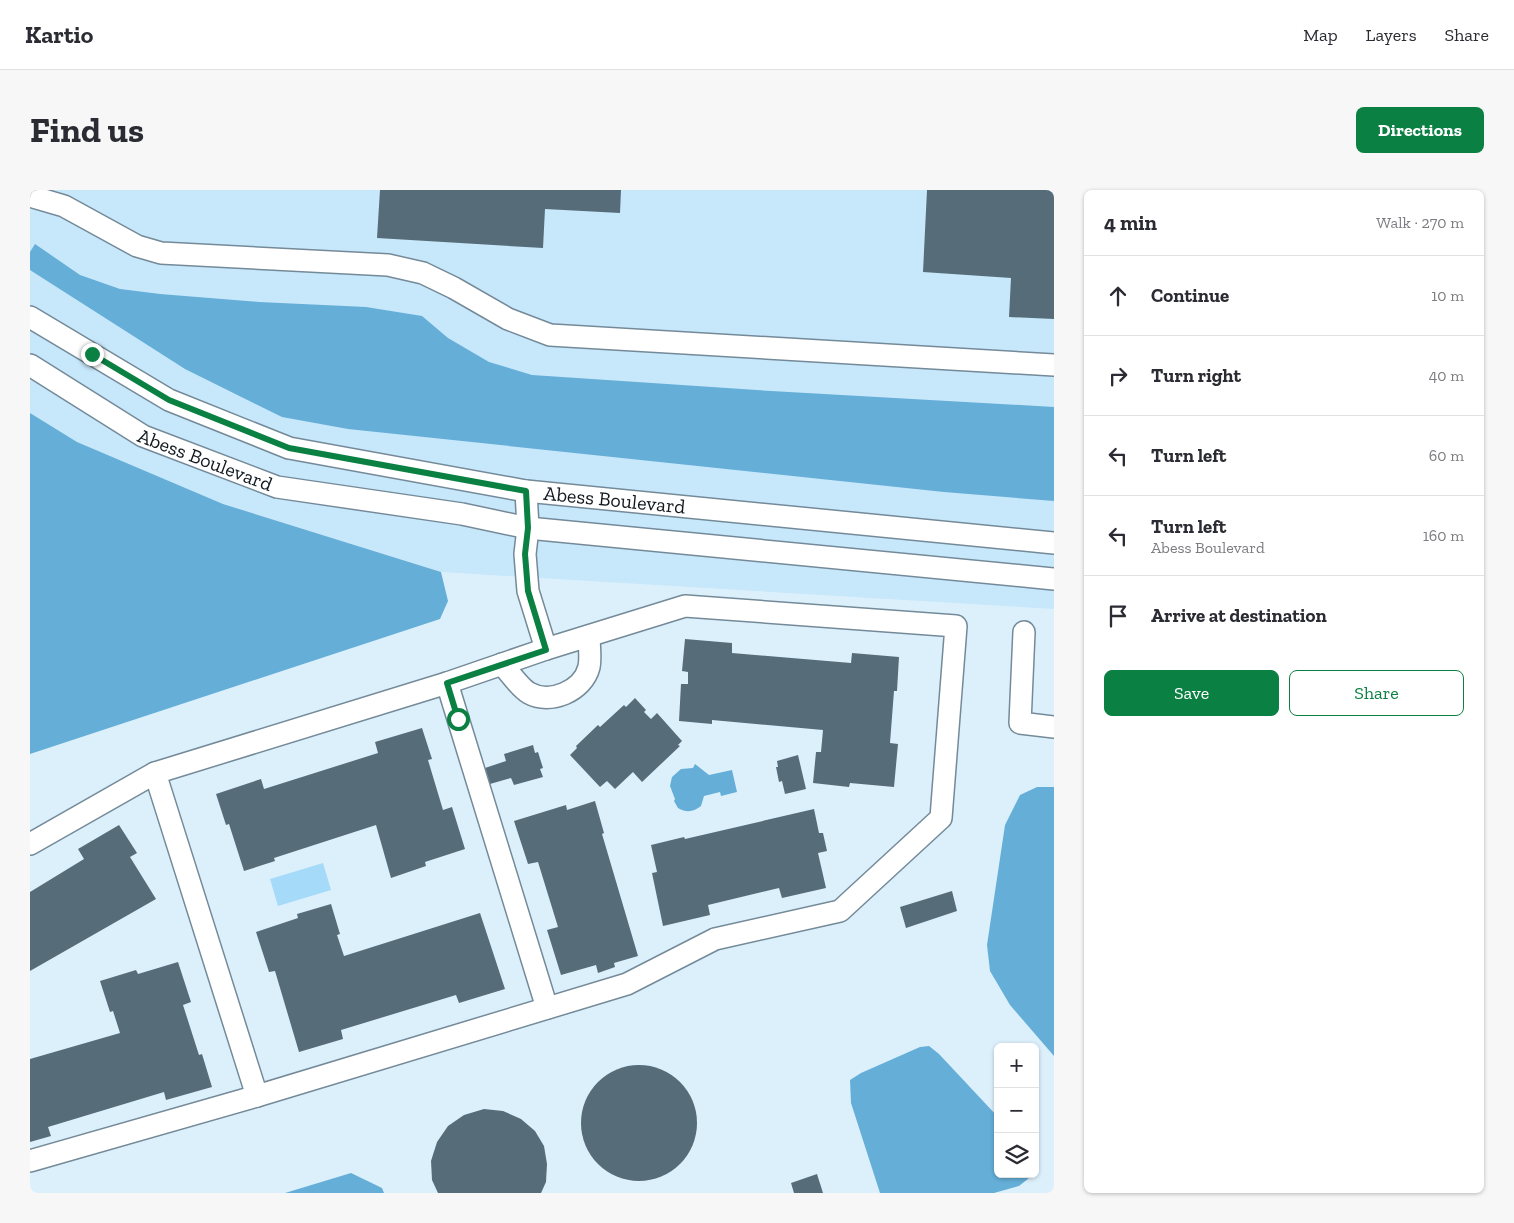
<!DOCTYPE html>
<meta charset="utf-8">
<style>
body{margin:0;font-family:"Zilla Slab",serif;background:#f7f7f7;color:#2b2b33}
.controls{position:absolute;right:15px;bottom:15px;display:grid;overflow:hidden;border-radius:8px;box-shadow:0 1px 4px #0004}
.controls button{width:45px;height:45px;display:grid;place-items:center;padding:0;border:0;border-bottom:1px solid #e1e1e2;background:#fff;color:#2b2b33;font:25px sans-serif}
.stop{position:absolute;width:15px;height:15px;margin:-11px;border:4px solid #0b8043;border-radius:50%;background:#fff}
.stop.end{background:#0b8043;border-color:#fff;box-shadow:0 1px 5px #0008}
.list{margin:0;padding:0;list-style:none}
h2{display:flex;justify-content:space-between;align-items:center;height:65px;margin:0;padding:0 20px;font-size:21px}
h2 small{font-size:16px;font-weight:400;color:#7c7c81}
.list li{display:grid;grid-template-columns:32px 1fr auto;gap:15px;align-items:center;box-sizing:border-box;height:80px;padding:0 20px;border-top:1px solid #e1e1e2}
.list b{display:block;font-size:19px;white-space:nowrap}
.list p{margin:0;font-size:16px;white-space:nowrap;color:#7c7c81}
.list em{font-size:16px;font-style:normal;color:#7c7c81}
.actions{display:flex;gap:10px;padding:15px 20px}
.actions a{flex:1;padding:11px 0;border:1px solid #0b8043;border-radius:8px;text-align:center;font-size:18px;color:#0b8043}
.actions .main{background:#0b8043;color:#fff}
.icon{flex:none;width:28px;height:28px;fill:none;stroke:currentColor;stroke-width:2;stroke-linecap:round;stroke-linejoin:round}
.map{position:relative;flex:none;width:1024px;height:1003px;overflow:hidden;border-radius:8px}
header{display:flex;align-items:center;gap:30px;box-sizing:border-box;height:70px;padding:0 25px;background:#fff;border-bottom:1px solid #e1e1e2}
header strong{font-size:24px}
nav{display:flex;gap:28px;margin-inline-start:auto;font-size:18px}
.intro{display:flex;align-items:center;justify-content:space-between;box-sizing:border-box;height:120px;padding:0 30px}
h1{margin:0;font-size:35px}
.button{padding:12px 22px;border-radius:8px;background:#0b8043;color:#fff;font-size:18px;font-weight:700}
main{display:flex;gap:30px;padding:0 30px}
aside{flex:1;background:#fff;border-radius:8px;box-shadow:0 1px 4px #0004}
.map>svg:first-child{display:block}
.built{fill:#c7e7fb}
.green{fill:#a5daf8}
.water{fill:#64aed7}
.building{fill:#566c79}
.lines{fill:none;stroke-linecap:round;stroke-linejoin:round}
.minor-casing{stroke:#748a98;stroke-width:24}
.minor{stroke:#fff;stroke-width:21}
.route{stroke:#0b8043;stroke-width:6}
.labels{text-anchor:middle;stroke-width:4.5;stroke-linejoin:round;paint-order:stroke}
.street-label{font-size:20px;fill:#11191f;stroke:#f6fbfe}
</style>
<header>
<strong>Kartio</strong>
<nav><a>Map</a><a>Layers</a><a>Share</a></nav>
</header>
<div class="intro"><h1>Find us</h1><a class="button">Directions</a></div>
<main>
<div class="map">
<svg width="1024" height="1003" viewBox="0 0 1024 1003">
<rect width="100%" height="100%" fill="#dcf0fc"/>
<polygon class="built" points="0,0 1024,0 1024,419 411,382 193,314 47,252 0,223"/>
<polygon class="green" points="293,673 301,700 248,716 240,689"/>
<g class="water">
<polygon points="5,54 50,85 90,99 130,104 229,112 336,117 392,126 418,148 459,172 502,185 741,201 1024,217 1024,311 914,302 318,239 252,227 155,179 0,80 0,62"/>
<polygon points="0,223 47,252 193,314 411,382 418,411 410,429 0,564"/>
<path d="M665 574 679 585 702 580 707 602 691 606 690 602 674 606 671 616C663 622 657 623 648 618L644 611 645 609 640 596 642 587 651 579 663 578Z"/>
<polygon points="1007,597 1024,597 1024,866 980,815 960,781 957,755 975,635 990,605"/>
<polygon points="899,856 909,864 968,927 968,984 1004,984 989,996 964,1003 850,1003 821,913 820,890 831,883 890,857"/>
<polygon points="321,983 352,998 354,1003 255,1003"/>
</g>
<g class="building">
<polygon points="350,0 591,0 590,23 515,19 513,58 347,48"/>
<polygon points="897,0 1024,0 1024,129 979,127 981,88 893,82"/>
<polygon points="655,449 702,453 702,463 821,473 822,463 869,467 867,501 864,501 860,553 868,554 864,597 820,593 819,597 783,593 786,562 791,562 793,540 682,530 682,534 649,531 651,494 658,494 658,482 652,481"/>
<polygon points="605,508 616,520 614,522 621,529 627,523 652,551 648,555 650,556 612,592 603,582 585,599 577,591 570,597 540,565 547,558 546,556 568,535 570,537 594,515 596,517"/>
<polygon points="392,538 402,569 398,570 413,620 422,617 435,659 395,672 396,676 361,688 346,635 244,668 245,671 214,681 199,634 196,635 186,604 231,589 234,599 348,563 345,552"/>
<polygon points="503,555 505,563 508,562 513,578 510,579 513,587 484,595 481,588 460,594 455,578 476,571 474,564"/>
<polygon points="768,565 776,599 755,604 752,591 749,592 746,577 748,577 747,571"/>
<polygon points="565,611 574,643 572,644 608,766 584,773 585,777 568,783 566,775 531,785 517,740 528,737 508,672 498,674 484,631 536,615 537,620"/>
<polygon points="784,619 789,643 793,643 797,661 788,663 796,698 752,708 749,698 678,715 680,725 633,736 622,683 627,682 621,655 654,647 655,649"/>
<polygon points="89,635 107,663 100,667 126,709 0,781 0,702 54,669 48,659"/>
<polygon points="922,701 927,721 876,738 870,717"/>
<polygon points="301,714 310,744 307,745 314,766 450,723 475,799 429,813 426,805 311,840 313,849 269,862 245,781 239,782 226,742 268,728 267,724"/>
<polygon points="148,772 161,812 153,815 169,865 172,864 182,897 136,910 134,902 18,937 21,946 0,952 0,869 90,843 83,821 80,822 70,791 106,780 108,784"/>
<circle cx="609" cy="933" r="58"/>
<polygon points="454,919 473,921 491,929 505,941 514,956 517,974 516,992 511,1003 408,1003 402,990 401,971 407,952 418,936 434,925"/>
<polygon points="787,984 793,1003 764,1003 761,993"/>
</g>
<g class="lines">
<defs>
<g id="minor">
<polyline points="0,6 34,16 107,56 131,63 358,75 393,83 424,98 478,129 520,145 1024,175"/>
<path id="s1" d="M0 127 139 210 259 258 496 301 1024 353"/>
<path id="s2" d="M0 175 113 246 247 297 432 324 498 338 1024 389"/>
<polyline points="496,301 498,338 495,364 498,401 516,459"/>
<polyline points="994,442 990,533 1024,537"/>
<path d="M472 474C479 482 490 498 499 503 520 515 553 501 559 477 561 468 559 455 559 446"/>
<polyline points="417,493 517,818"/>
<polyline points="125,583 227,906"/>
<polyline points="0,654 125,583 417,493 516,459 655,416 926,436 911,628 810,721 685,749 597,794 227,906 0,971"/>
</g>
</defs>
<use href="#minor" class="minor-casing"/>
<use href="#minor" class="minor"/>
</g>
<g class="lines">
<polyline class="route" points="62,164 139,210 259,258 496,301 498,338 495,364 498,401 516,460 417,493 428,529"/>
</g>
<g class="labels">
<g class="street-label">
<text dy="7" stroke="none"><textPath href="#s2" startOffset="200">Abess Boulevard</textPath></text>
<text dy="7" stroke="none"><textPath href="#s1" startOffset="621">Abess Boulevard</textPath></text>
</g>
</g>
</svg>
<div class="controls">
<button>+</button>
<button>−</button>
<button><svg class="icon" aria-label="layers" viewBox="0 0 24 24"><path d="M12 4l9 5-9 5-9-5zM3 14l9 5 9-5"/></svg></button>
</div>
<div class="stop" style="left:428px;top:529px"></div>
<div class="stop end" style="left:62px;top:164px"></div>
</div>
<aside>
<h2>4 min<small>Walk · 270 m</small></h2>
<ul class="list">
<li><svg class="icon" aria-label="ahead" viewBox="0 0 24 24"><path d="M12 20V5M6 11l6-6 6 6"/></svg><div><b>Continue</b></div><em>10 m</em></li>
<li><svg class="icon" aria-label="right" viewBox="0 0 24 24"><path d="M7 20v-9h11M14 6l5 5-5 5"/></svg><div><b>Turn right</b></div><em>40 m</em></li>
<li><svg class="icon" aria-label="left" viewBox="0 0 24 24"><path d="M17 20v-9H6M10 6l-5 5 5 5"/></svg><div><b>Turn left</b></div><em>60 m</em></li>
<li><svg class="icon" aria-label="left" viewBox="0 0 24 24"><path d="M17 20v-9H6M10 6l-5 5 5 5"/></svg><div><b>Turn left</b><p>Abess Boulevard</p></div><em>160 m</em></li>
<li><svg class="icon" aria-label="arrive" viewBox="0 0 24 24"><path d="M6 21V4h12l-3 4 3 4H6"/></svg><div><b>Arrive at destination</b></div></li>
</ul>
<div class="actions"><a class="main">Save</a><a>Share</a></div>
</aside>
</main>
